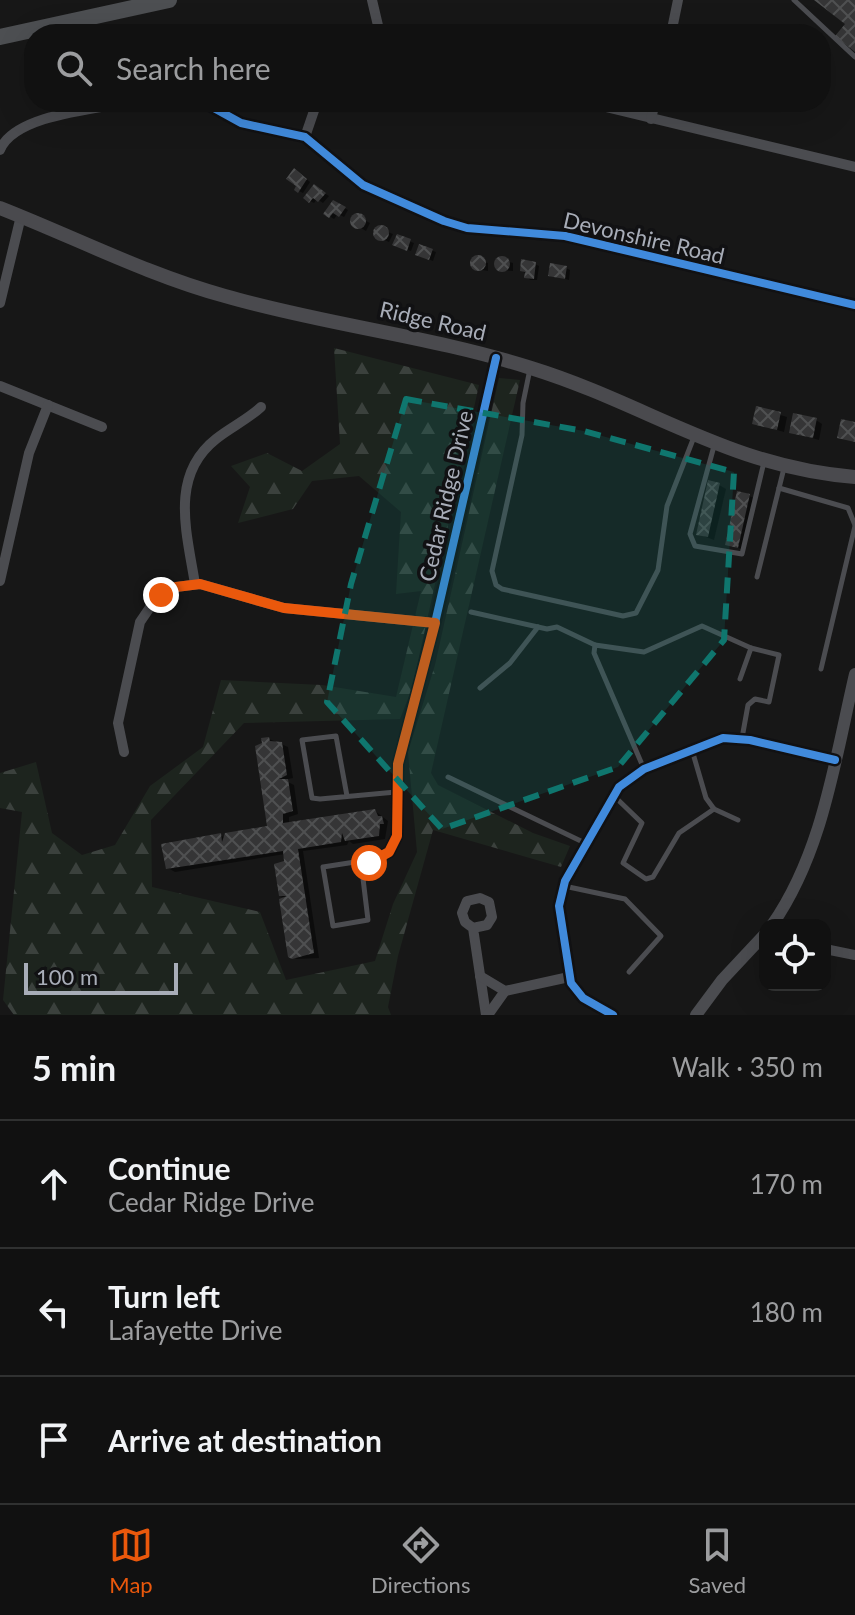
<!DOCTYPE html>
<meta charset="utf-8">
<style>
body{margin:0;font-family:Lato,sans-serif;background:#1e1f1f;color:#f1f3f6}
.controls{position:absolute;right:24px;bottom:24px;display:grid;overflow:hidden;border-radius:16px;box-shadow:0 8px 32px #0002}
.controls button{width:72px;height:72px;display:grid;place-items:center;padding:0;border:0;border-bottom:2px solid #303131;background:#111;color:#f1f3f6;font:40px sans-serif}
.scale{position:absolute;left:24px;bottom:20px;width:154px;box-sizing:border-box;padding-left:8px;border:4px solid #a8adb8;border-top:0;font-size:22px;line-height:28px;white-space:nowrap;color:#a8adb8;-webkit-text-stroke:6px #111113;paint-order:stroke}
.stop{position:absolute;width:24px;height:24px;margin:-18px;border:6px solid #ea580c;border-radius:50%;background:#fff}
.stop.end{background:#ea580c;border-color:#fff;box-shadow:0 2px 8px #0008}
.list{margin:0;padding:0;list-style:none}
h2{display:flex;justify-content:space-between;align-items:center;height:104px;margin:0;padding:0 32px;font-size:34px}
h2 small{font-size:26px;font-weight:400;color:#9c9d9f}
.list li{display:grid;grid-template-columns:52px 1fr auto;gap:24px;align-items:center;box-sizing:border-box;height:128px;padding:0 32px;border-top:2px solid #303131}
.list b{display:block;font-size:30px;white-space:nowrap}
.list p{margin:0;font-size:26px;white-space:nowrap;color:#9c9d9f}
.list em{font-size:26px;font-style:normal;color:#9c9d9f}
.icon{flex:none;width:44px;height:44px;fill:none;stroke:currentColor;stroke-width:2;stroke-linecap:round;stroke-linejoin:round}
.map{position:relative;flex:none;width:855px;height:1015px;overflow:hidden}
.search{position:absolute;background:#111;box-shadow:0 8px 32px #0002;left:24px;right:24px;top:24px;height:88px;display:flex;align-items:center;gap:20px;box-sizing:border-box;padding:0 28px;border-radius:32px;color:#9c9d9f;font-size:30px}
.sheet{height:488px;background:#111}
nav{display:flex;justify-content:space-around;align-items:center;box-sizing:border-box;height:112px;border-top:2px solid #303131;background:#111;font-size:22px;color:#9c9d9f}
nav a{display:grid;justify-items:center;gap:4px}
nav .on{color:#ea580c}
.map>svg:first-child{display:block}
.forest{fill:url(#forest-firs)}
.shadow{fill:#0007}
.building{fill:url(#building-cross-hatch)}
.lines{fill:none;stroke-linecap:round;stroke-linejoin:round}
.service{stroke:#4b4c50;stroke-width:5}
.minor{stroke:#4b4c50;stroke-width:10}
.tertiary{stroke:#4b4c50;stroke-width:12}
.secondary{stroke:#4a4a4e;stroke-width:14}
.primary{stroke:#4d4f52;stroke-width:16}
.cycleway-casing{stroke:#111113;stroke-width:13}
.cycleway{stroke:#408adc;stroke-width:8}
.route{stroke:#ea580c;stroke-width:10}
.marked{fill:#0f766e;fill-opacity:0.2;stroke:#0f766e;stroke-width:6;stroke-dasharray:16 10;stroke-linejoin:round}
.labels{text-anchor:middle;stroke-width:7;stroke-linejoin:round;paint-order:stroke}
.street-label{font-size:22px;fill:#a8adb8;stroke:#111113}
</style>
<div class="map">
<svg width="855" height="1015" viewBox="0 0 855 1015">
<defs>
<pattern id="forest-firs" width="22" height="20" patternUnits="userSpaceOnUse" patternTransform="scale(2)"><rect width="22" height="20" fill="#1d241e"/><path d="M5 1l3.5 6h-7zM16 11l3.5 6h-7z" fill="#3b413d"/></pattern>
<pattern id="building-cross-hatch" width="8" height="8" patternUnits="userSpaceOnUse" patternTransform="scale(2)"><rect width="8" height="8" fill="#353536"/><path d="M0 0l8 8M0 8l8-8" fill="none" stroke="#4f5051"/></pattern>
</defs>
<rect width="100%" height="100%" fill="#171717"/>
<polygon class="forest" points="334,348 479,385 412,688 400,719 244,723 151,820 152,887 260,912 286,980 375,961 393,904 417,852 408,752 435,665 499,378 520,380 431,773 438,785 533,833 570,846 561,867 433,830 398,956 388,1007 391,1015 14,1015 3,1000 22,812 0,808 0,773 36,762 52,833 82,855 115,845 150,786 203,747 221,680 322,685 396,697 421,591 396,594 401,512 359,476 312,481 293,509 238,523 250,487 231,466 267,453 302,471 340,444"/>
<g class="shadow">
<polygon points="298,172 310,182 303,193 297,190"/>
<polygon points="314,187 329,196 323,203 317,199 314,203 310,201"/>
<polygon points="333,202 348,210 344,217 338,214 334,219 326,214"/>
<polygon points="354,215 370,223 366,231 351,222"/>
<polygon points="377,228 393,234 389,242 374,235"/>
<polygon points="398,237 414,243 411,251 399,246"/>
<polygon points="420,246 436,252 433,261 421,256"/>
<polygon points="472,259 488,263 488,271 472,268"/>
<polygon points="497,259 513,263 513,271 496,269"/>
<polygon points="535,264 539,266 537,280 530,280 522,270"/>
<polygon points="566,268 570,270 569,280 550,275"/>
<polygon points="757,408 787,417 784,432 754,423"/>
<polygon points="816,420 822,424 819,440 791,432"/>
<polygon points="719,485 726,489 714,540 698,534"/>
<polygon points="749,496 756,499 744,550 727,544"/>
<polygon points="269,739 288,747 293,778 284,780 294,785 298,814 289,817 289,825 375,811 388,821 385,839 353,844 349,841 347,845 303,851 319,958 297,959 290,956 286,899 281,896 276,866 283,865 285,854 175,872 168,868 220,835 225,838 270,828"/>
</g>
<g class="building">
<polygon points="814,0 855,0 855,52 835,36 845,24"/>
<polygon points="294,168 307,179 298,193 294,190 296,186 286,179"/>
<polygon points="314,184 326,193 318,202 313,198 309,203 303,198"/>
<polygon points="333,200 346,207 339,217 333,213 329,218 323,214"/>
<circle cx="358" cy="221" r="8"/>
<circle cx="381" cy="233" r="8"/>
<polygon points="397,234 411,239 407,251 392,245"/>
<polygon points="419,244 433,249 429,260 415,255"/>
<circle cx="478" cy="263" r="8"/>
<circle cx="502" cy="264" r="8"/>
<polygon points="521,259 536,262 534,279 524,278 525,272 520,271"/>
<polygon points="550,263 567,266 565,279 548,276"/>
<polygon points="756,406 781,412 777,430 752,424"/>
<polygon points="793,413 817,418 813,438 789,433"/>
<polygon points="841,419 855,422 855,442 837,438"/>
<polygon points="708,480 720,483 708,537 696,535"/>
<polygon points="737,491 750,494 738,548 725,545"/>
<polygon points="269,737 270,741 282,742 287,775 279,779 288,779 293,811 283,814 283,823 375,809 378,816 382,816 384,824 380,824 379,836 345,841 342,833 341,842 298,849 314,953 292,959 288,957 279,899 287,896 279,896 274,864 284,861 283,851 166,869 161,844 221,833 222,842 225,833 267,826 255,746 262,743 261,738"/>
</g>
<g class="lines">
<g class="service">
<polyline points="794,0 855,57"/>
<polyline points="530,369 523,403 522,435 492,571 496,585 502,589 623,616 636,613 658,570 667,506 694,437"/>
<polyline points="714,446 690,534 695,546 742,554 764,462"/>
<polyline points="779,488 848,508 855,525"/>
<polyline points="757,577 784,468"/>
<polyline points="471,612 547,629 557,627 595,645"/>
<polyline points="821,669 855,526"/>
<polyline points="740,679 751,648 779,655 769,702 755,699 748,705 742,738"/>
<polyline points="480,688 510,663 538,627"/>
<polyline points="692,750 706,798 714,809 738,820"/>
<polyline points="644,769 594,653 595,645 644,652 702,626 751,648"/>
<polyline points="448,777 585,843"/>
<polyline points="613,795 642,823 623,863 646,879 653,877 679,833 714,809"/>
<polyline points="347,796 336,736 302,740 312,798 320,799 396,792"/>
<polyline points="361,862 368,920 333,926 323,867 355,862 368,863"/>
<polyline points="564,886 625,899 661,936 629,972"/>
</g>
<g class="minor">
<polyline points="372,0 380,34"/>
<polyline points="399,34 428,30 461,34"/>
<polyline points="671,34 678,0"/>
<polyline points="203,102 241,123 305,137 363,185 444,221 467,228 565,236 855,305"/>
<polyline points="585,102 855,167"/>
<polyline points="651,119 655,102"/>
<polyline points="305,137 317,102"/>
<path d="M0 150C14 115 95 109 130 102"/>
<polyline points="0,303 21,216"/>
<polyline points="0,386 102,427"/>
<polyline points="0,581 29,453 48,405"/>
<path d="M195 584C187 533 169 476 216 439 231 427 247 420 261 407"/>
<polyline points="124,752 118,723 140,622 155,600 176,587 200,584 284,608 435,623"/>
<polyline points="369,863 389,852 397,836 398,764 435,623 496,358"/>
<polyline points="473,928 487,925 492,917 489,902 480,898 467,901 462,913 465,922 473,928 486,1015"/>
<polyline points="825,949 855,955"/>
<polyline points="480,976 505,991 569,977"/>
<polyline points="488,1015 505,991"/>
<polyline points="613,1015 583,998 571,983 559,906 565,881 619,787 644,769 723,738 750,740 835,760"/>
</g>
<g class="tertiary">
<path d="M772 925C823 852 835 759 855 674"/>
<polyline points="696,1015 722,980 765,934"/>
</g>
<path class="secondary" d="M0 208C74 237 148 275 225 296 325 325 431 336 531 368 647 404 729 467 855 477"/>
<polyline class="primary" points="0,37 169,0"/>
<defs>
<g id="cycleway">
<polyline points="203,102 241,123 305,137 363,185 444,221 467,228 565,236 855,305"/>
<polyline points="369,863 389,852 397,836 398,764 435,623 496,358"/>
<polyline points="613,1015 583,998 571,983 559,906 565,881 619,787 644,769 723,738 750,740 835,760"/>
</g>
</defs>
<use href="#cycleway" class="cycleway-casing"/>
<use href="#cycleway" class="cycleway"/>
</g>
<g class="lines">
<polyline class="route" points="161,595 176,587 200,584 284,608 435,623 398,764 397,836 389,852 369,863"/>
</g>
<path class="marked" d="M406 399 584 431 734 472 724 640 618 767 442 829 327 702 351 584Z"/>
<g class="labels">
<g class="street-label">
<text transform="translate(644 238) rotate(13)" y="8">Devonshire Road</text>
<text transform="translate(433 321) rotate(13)" y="8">Ridge Road</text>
<text transform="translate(446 496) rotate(-77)" y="8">Cedar Ridge Drive</text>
</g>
</g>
</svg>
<div class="controls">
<button><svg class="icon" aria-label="locate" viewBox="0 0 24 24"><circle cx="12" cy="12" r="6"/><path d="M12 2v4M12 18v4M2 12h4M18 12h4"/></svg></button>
</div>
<div class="scale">100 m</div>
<div class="stop" style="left:369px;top:863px"></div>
<div class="stop end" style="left:161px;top:595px"></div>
<div class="search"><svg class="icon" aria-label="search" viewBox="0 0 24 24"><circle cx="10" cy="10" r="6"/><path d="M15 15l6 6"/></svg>Search here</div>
</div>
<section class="sheet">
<h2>5 min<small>Walk · 350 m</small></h2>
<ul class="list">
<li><svg class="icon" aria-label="ahead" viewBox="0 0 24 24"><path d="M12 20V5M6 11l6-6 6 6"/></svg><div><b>Continue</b><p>Cedar Ridge Drive</p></div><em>170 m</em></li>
<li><svg class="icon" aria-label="left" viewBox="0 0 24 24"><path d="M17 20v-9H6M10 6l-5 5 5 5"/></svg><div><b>Turn left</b><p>Lafayette Drive</p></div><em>180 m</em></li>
<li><svg class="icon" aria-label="arrive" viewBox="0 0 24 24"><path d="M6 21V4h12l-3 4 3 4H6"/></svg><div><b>Arrive at destination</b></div></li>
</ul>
</section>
<nav>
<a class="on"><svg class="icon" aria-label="map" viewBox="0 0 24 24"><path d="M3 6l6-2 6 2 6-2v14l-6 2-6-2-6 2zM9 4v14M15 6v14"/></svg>Map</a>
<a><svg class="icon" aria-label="directions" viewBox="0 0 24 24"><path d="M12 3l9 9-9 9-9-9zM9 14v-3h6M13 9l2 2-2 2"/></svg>Directions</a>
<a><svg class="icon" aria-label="saved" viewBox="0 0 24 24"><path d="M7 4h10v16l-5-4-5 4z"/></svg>Saved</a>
</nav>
